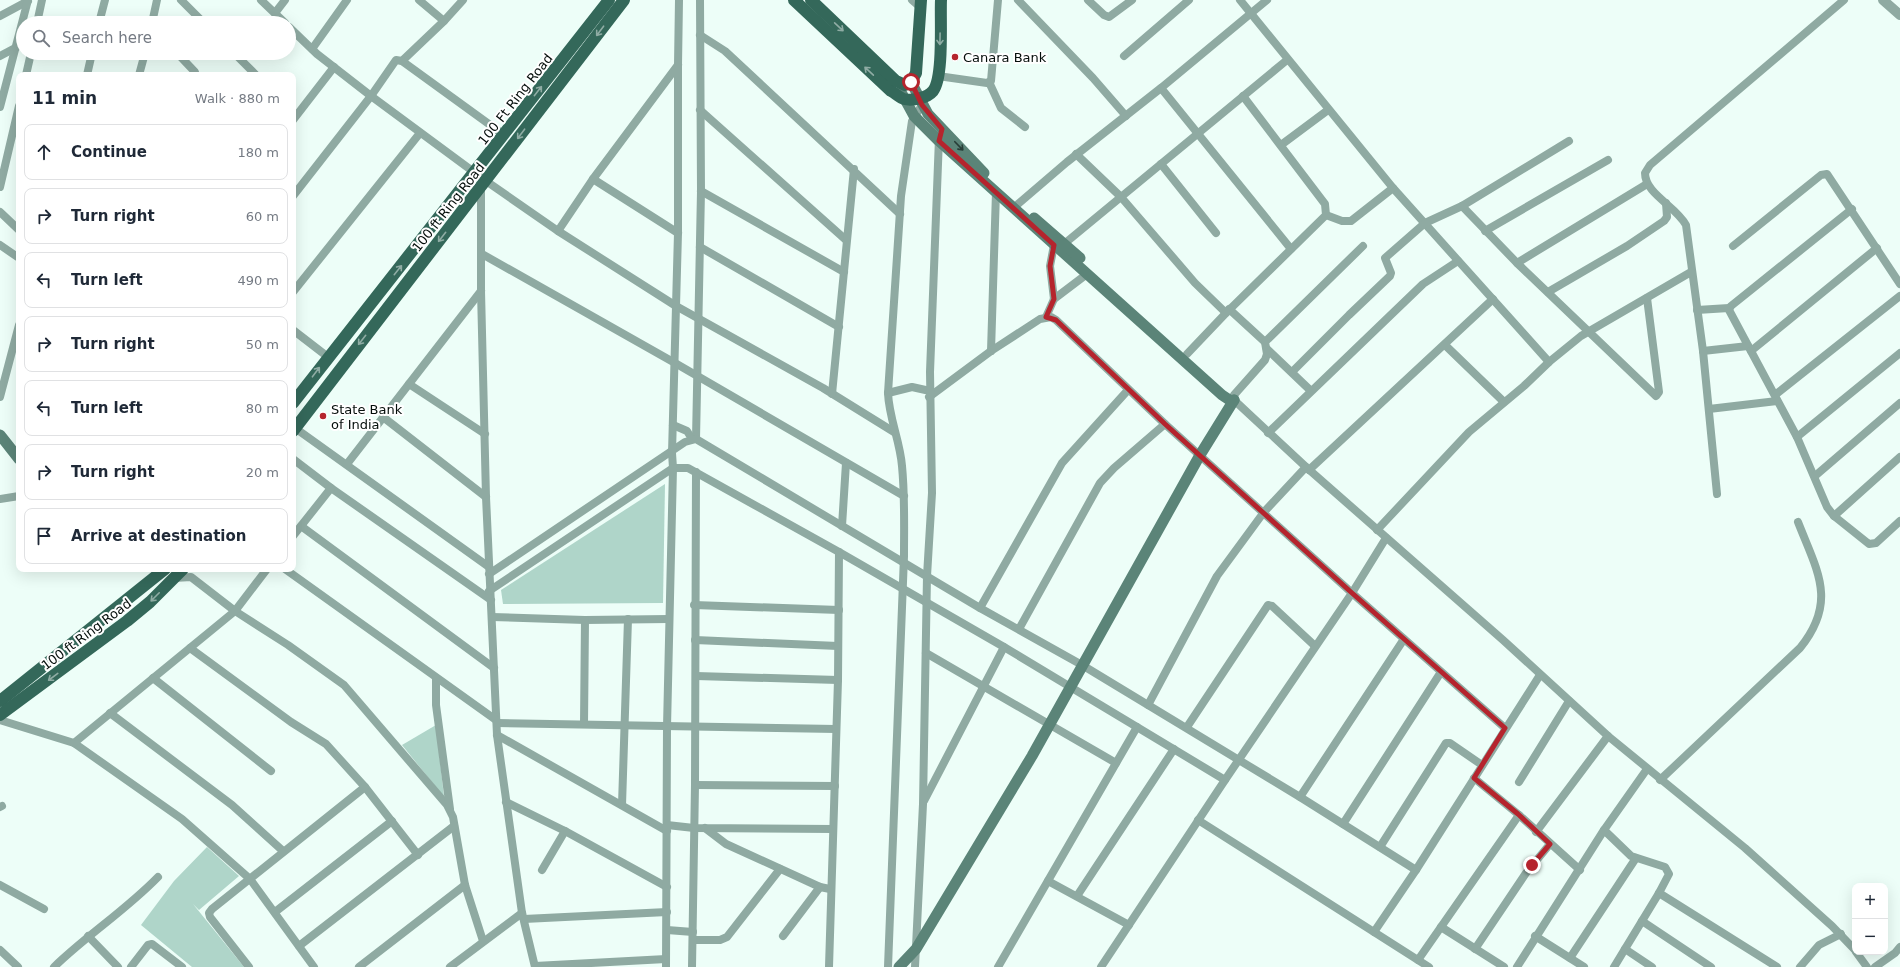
<!DOCTYPE html>
<meta charset="utf-8">
<style>
body{margin:0;font-family:"DejaVu Sans",sans-serif;background:#f6f6f7;color:#1f2937}
.controls{position:absolute;right:12px;bottom:12px;display:grid;overflow:hidden;border-radius:8px;box-shadow:0 4px 16px #0002}
.controls button{width:36px;height:36px;display:grid;place-items:center;padding:0;border:0;border-bottom:1px solid #e0e1e3;background:#fff;color:#1f2937;font:20px sans-serif}
.stop{position:absolute;width:12px;height:12px;margin:-9px;border:3px solid #b5242d;border-radius:50%;background:#fff}
.stop.end{background:#b5242d;border-color:#fff;box-shadow:0 1px 4px #0008}
.list{margin:0;padding:0;list-style:none}
h2{display:flex;justify-content:space-between;align-items:center;height:52px;margin:0;padding:0 16px;font-size:17px}
h2 small{font-size:13px;font-weight:400;color:#747a83}
.list li{display:grid;grid-template-columns:26px 1fr auto;gap:12px;align-items:center;box-sizing:border-box;height:56px;margin:0 8px 8px;padding:0 8px;border:1px solid #e0e1e3;border-radius:8px}
.list b{display:block;font-size:15px;white-space:nowrap}
.list em{font-size:13px;font-style:normal;color:#747a83}
.icon{flex:none;width:22px;height:22px;fill:none;stroke:currentColor;stroke-width:2;stroke-linecap:round;stroke-linejoin:round}
.map{position:relative;flex:none;width:1900px;height:967px;overflow:hidden}
.search{position:absolute;background:#fff;box-shadow:0 4px 16px #0002;left:16px;top:16px;width:280px;height:44px;display:flex;align-items:center;gap:10px;box-sizing:border-box;padding:0 14px;border-radius:22px;color:#747a83;font-size:15px}
.panel{position:absolute;background:#fff;box-shadow:0 4px 16px #0002;left:16px;top:72px;width:280px;height:500px;border-radius:8px}
.map>svg:first-child{display:block}
.green{fill:#afd5c9}
.lines{fill:none;stroke-linecap:round;stroke-linejoin:round}
.minor{stroke:#8faaa2;stroke-width:8}
.tertiary{stroke:#8faaa2;stroke-width:10}
.secondary{stroke:#5b8478;stroke-width:11}
.primary{stroke:#34685a;stroke-width:12}
.oneway{stroke:#8faca4}
.oneway2{stroke:#273d37}
.route{stroke:#b5242d;stroke-width:5}
.poi-dot{fill:#b5242d;stroke:#fff;stroke-width:1.5}
.labels{text-anchor:middle;stroke-width:4;stroke-linejoin:round;paint-order:stroke}
.poi-label{font-size:13px;fill:#050e0b;stroke:#fff;text-anchor:start}
.street-label{font-size:13px;fill:#050e0b;stroke:#fff}
</style>
<div class="map">
<svg width="1900" height="967" viewBox="0 0 1900 967">
<rect width="100%" height="100%" fill="#edfef8"/>
<g class="green">
<polygon points="665,484 663,603 503,604 501,590"/>
<polygon points="436,725 444,797 402,745"/>
<polygon points="207,847 239,876 199,910 193,904 244,967 192,967 141,925 174,881"/>
</g>
<g class="lines">
<g class="minor">
<polyline points="181,0 204,23"/>
<polyline points="261,0 285,23"/>
<polyline points="419,0 444,21"/>
<polyline points="912,0 920,7"/>
<polyline points="1018,0 1093,78 1126,116"/>
<polyline points="1088,0 1104,15 1109,17 1132,0"/>
<polyline points="1240,0 1393,188 1549,362"/>
<polyline points="275,13 285,0"/>
<polyline points="0,16 28,1"/>
<polyline points="37,23 42,0"/>
<polyline points="99,23 105,0"/>
<polyline points="152,23 157,0"/>
<polyline points="289,27 317,54 371,96 486,181 558,231 676,306 823,388 894,432"/>
<polyline points="700,35 725,51 900,214"/>
<polyline points="312,49 347,0"/>
<polyline points="177,53 195,72 194,75"/>
<polyline points="234,53 256,75"/>
<polyline points="0,56 17,47"/>
<polyline points="1124,56 1189,0"/>
<polyline points="402,61 444,21 463,0"/>
<polyline points="26,75 31,53"/>
<polyline points="87,75 92,53"/>
<polyline points="139,75 145,53"/>
<polyline points="938,76 987,83 991,81 998,0"/>
<polyline points="989,82 1001,108 1025,127"/>
<polyline points="1161,88 1291,249"/>
<polyline points="0,107 28,0"/>
<polyline points="700,110 846,240"/>
<polyline points="293,120 334,67"/>
<polyline points="1281,145 1328,110"/>
<polyline points="1076,154 1121,197 1195,283 1226,313"/>
<polyline points="1161,164 1216,233"/>
<polyline points="593,179 678,233"/>
<polyline points="481,186 481,291 486,497 497,735 522,913 535,967"/>
<polyline points="0,187 19,106"/>
<polyline points="701,191 844,272"/>
<polyline points="293,196 371,96 396,60 402,61 504,135"/>
<polyline points="1018,204 1067,162 1161,88 1267,0"/>
<polyline points="1462,206 1517,263 1656,396 1659,392 1647,298"/>
<polyline points="1852,209 1731,306 1729,310 1797,437 1827,507 1834,516 1869,544 1876,543 1900,521"/>
<polyline points="0,212 19,230"/>
<polyline points="1326,215 1342,221 1351,221 1393,188"/>
<polyline points="558,231 593,179 678,65"/>
<polyline points="1485,231 1608,160"/>
<polyline points="1064,244 1287,60"/>
<polyline points="0,245 19,258"/>
<polyline points="1733,246 1821,175 1827,174 1900,284"/>
<polyline points="700,247 839,327"/>
<polyline points="482,254 675,363 904,496"/>
<polyline points="1517,263 1647,184"/>
<polyline points="293,292 420,133"/>
<polyline points="1548,292 1627,246 1664,221 1667,217 1666,203"/>
<polyline points="1054,299 1087,274"/>
<polyline points="1229,309 1265,342"/>
<polyline points="1697,310 1729,308"/>
<polyline points="1046,317 1054,299 1050,266 1054,245"/>
<polyline points="293,330 328,357"/>
<polyline points="1445,345 1504,402"/>
<polyline points="1267,349 1310,390"/>
<polyline points="991,351 996,192"/>
<polyline points="1703,351 1748,346"/>
<polyline points="1751,351 1877,248"/>
<polyline points="1187,354 1226,313 1326,215 1325,204 1243,96"/>
<polyline points="1292,372 1349,315 1390,276 1391,273 1385,258 1425,223 1462,206 1569,141"/>
<polyline points="409,384 485,434"/>
<polyline points="888,393 912,387 930,391"/>
<polyline points="832,394 854,169"/>
<polyline points="1234,395 1265,360 1267,354 1265,342 1267,340 1363,246"/>
<polyline points="1775,395 1900,296"/>
<polyline points="0,397 19,325"/>
<polyline points="929,397 991,351 1040,319 1051,317 1056,320 1165,424 1352,593 1505,728"/>
<polyline points="1234,400 1306,467 1503,640 1608,736 1745,848 1832,926 1855,950"/>
<polyline points="1709,409 1777,401"/>
<polyline points="383,417 486,497"/>
<polyline points="673,425 687,431 692,439"/>
<polyline points="295,428 489,567"/>
<polyline points="1268,433 1423,284 1458,261"/>
<polyline points="1797,437 1900,353"/>
<polyline points="696,439 701,191 700,0"/>
<polyline points="293,459 331,488 491,600"/>
<polyline points="347,464 481,291"/>
<polyline points="1309,470 1493,299"/>
<polyline points="1815,476 1900,403"/>
<path d="M1717 494 1703 351 1686 225C1676 206 1645 194 1645 173L1650 165 1844 0"/>
<polyline points="0,499 19,496"/>
<polyline points="1834,516 1900,457"/>
<polyline points="301,526 494,668"/>
<polyline points="842,526 846,463"/>
<polyline points="1377,530 1469,432 1524,386 1549,362 1581,336 1691,272"/>
<polyline points="293,536 331,488"/>
<polyline points="285,569 496,720"/>
<polyline points="489,574 685,442 696,439 980,608 1082,665 1300,797 1416,870"/>
<polyline points="174,578 191,577 235,611 288,645 344,685 447,805 453,817 465,885 483,941"/>
<polyline points="489,591 673,468 688,468 839,552 1004,647 1225,780"/>
<polyline points="694,605 839,610"/>
<polyline points="980,608 1062,463 1128,390"/>
<polyline points="492,617 585,620 669,619"/>
<polyline points="1019,629 1100,483 1114,468 1165,424"/>
<polyline points="695,640 838,646"/>
<polyline points="190,648 291,722 326,744 365,787 418,855"/>
<polyline points="926,653 1116,763"/>
<polyline points="696,676 838,680"/>
<polyline points="153,678 271,771"/>
<polyline points="436,678 436,705 450,809"/>
<polyline points="1148,705 1217,576 1264,512 1306,467"/>
<polyline points="110,713 232,805 283,851"/>
<polyline points="0,720 74,743 182,819 250,879 314,967"/>
<polyline points="497,723 836,729"/>
<polyline points="584,724 585,620"/>
<polyline points="1187,727 1268,605 1272,606 1315,646"/>
<polyline points="497,735 667,831"/>
<polyline points="74,743 235,611 267,569"/>
<polyline points="1474,778 1519,815 1580,870"/>
<path d="M1660 780 1800 648C1838 601 1817 571 1798 522"/>
<polyline points="1519,782 1569,701"/>
<polyline points="695,785 835,786"/>
<polyline points="1300,797 1404,639"/>
<polyline points="924,801 1004,647"/>
<polyline points="506,802 565,831 667,887"/>
<polyline points="622,805 628,619"/>
<polyline points="0,807 2,806"/>
<polyline points="1198,820 1429,967"/>
<polyline points="1343,824 1441,672"/>
<polyline points="667,825 694,828 833,829"/>
<polyline points="705,828 726,844 820,887 830,889"/>
<polyline points="1536,832 1608,736"/>
<polyline points="1380,847 1446,743 1450,743 1482,765"/>
<polyline points="542,870 565,831"/>
<polyline points="1048,881 1129,925"/>
<polyline points="0,885 44,909"/>
<polyline points="1659,893 1777,967"/>
<polyline points="1077,896 1174,749"/>
<polyline points="275,912 392,821"/>
<polyline points="524,919 667,912"/>
<polyline points="1642,921 1711,967"/>
<polyline points="1441,927 1504,967"/>
<polyline points="667,930 693,932"/>
<polyline points="1374,932 1416,870 1540,675"/>
<polyline points="88,936 118,967"/>
<polyline points="783,936 820,887"/>
<polyline points="1535,936 1584,967"/>
<polyline points="693,940 720,940 727,937 780,869"/>
<polyline points="299,946 454,826"/>
<polyline points="1475,949 1526,873 1550,844"/>
<polyline points="1625,949 1652,967"/>
<polyline points="0,950 18,967"/>
<polyline points="1856,952 1867,967"/>
<polyline points="1570,958 1636,858"/>
<polyline points="1418,960 1519,815"/>
<polyline points="535,966 666,959"/>
<path d="M54 967C87 935 126 910 158 877"/>
<polyline points="131,967 148,945 152,944 182,967"/>
<polyline points="249,967 210,917 209,913 212,909 365,787"/>
<polyline points="359,967 465,885"/>
<polyline points="450,967 522,913"/>
<polyline points="666,967 667,727 673,468 672,453 678,233 678,65 679,0"/>
<polyline points="692,967 695,785 696,472"/>
<polyline points="829,967 838,680 839,552"/>
<path d="M888 967 904 556C904 526 905 496 902 466 900 441 889 418 888 393L901 196 912 121 922 105"/>
<polyline points="915,967 923,804 927,576 932,493 930,372 939,138"/>
<polyline points="998,967 1137,727"/>
<polyline points="1101,967 1225,780 1352,593 1386,538"/>
<polyline points="1517,967 1604,830"/>
<polyline points="1614,967 1659,893 1669,874 1665,867 1631,856 1604,830 1647,769"/>
<polyline points="1800,967 1819,945 1841,934"/>
<polyline points="1875,967 1895,953 1900,947"/>
</g>
<polyline class="tertiary" points="1883,0 1900,15"/>
<g class="secondary">
<polyline points="911,82 928,114 984,173"/>
<polyline points="901,92 914,116 939,141 1222,395 1231,401 1234,400"/>
<polyline points="1034,218 1080,258"/>
<polyline points="0,435 19,459"/>
<polyline points="899,967 916,949 1032,756 1200,455 1234,400"/>
</g>
<g class="primary">
<path d="M794 0 891 91C895 93 900 98 904 99 913 101 927 98 933 91 944 77 940 19 941 0"/>
<polyline points="811,0 896,81 905,85 911,82 916,73 921,0"/>
<polyline points="293,403 609,0"/>
<polyline points="293,431 624,0"/>
<polyline points="0,701 165,569"/>
<polyline points="0,715 127,621 150,602 183,569"/>
</g>
</g>
<defs><path id="oneway-shaft" d="M-6 0H5M1.5-3L5.5 0L1.5 3" fill="none" stroke-width="1.6" stroke-linecap="round" stroke-linejoin="round"/></defs>
<g class="oneway">
<use href="#oneway-shaft" transform="translate(839 27) rotate(43)"/>
<use href="#oneway-shaft" transform="translate(600 31) rotate(127)"/>
<use href="#oneway-shaft" transform="translate(940 39) rotate(91)"/>
<use href="#oneway-shaft" transform="translate(869 71) rotate(-137)"/>
<use href="#oneway-shaft" transform="translate(538 91) rotate(-52)"/>
<use href="#oneway-shaft" transform="translate(521 134) rotate(127)"/>
<use href="#oneway-shaft" transform="translate(442 237) rotate(128)"/>
<use href="#oneway-shaft" transform="translate(398 270) rotate(-51)"/>
<use href="#oneway-shaft" transform="translate(362 340) rotate(128)"/>
<use href="#oneway-shaft" transform="translate(316 372) rotate(-53)"/>
<use href="#oneway-shaft" transform="translate(155 597) rotate(135)"/>
<use href="#oneway-shaft" transform="translate(53 677) rotate(143)"/>
</g>
<use class="oneway2" href="#oneway-shaft" transform="translate(959 146) rotate(46)"/>
<g class="lines">
<polyline class="route" points="911,82 922,105 942,129 939,141 1054,245 1050,266 1054,299 1046,317 1056,320 1165,424 1352,593 1505,728 1474,778 1518,814 1550,844 1532,865"/>
</g>
<g class="poi-dot">
<circle cx="955" cy="57" r="4"/>
<circle cx="323" cy="416" r="4"/>
</g>
<g class="labels">
<g class="poi-label">
<text x="963" y="62">Canara Bank</text>
<text x="331" y="414">State Bank<tspan x="331" dy="15">of India</tspan></text>
</g>
<g class="street-label">
<text transform="translate(515 99) rotate(-52)" y="5">100 Ft Ring Road</text>
<text transform="translate(448 207) rotate(-52)" y="5">100 ft Ring Road</text>
<text transform="translate(86 634) rotate(-37)" y="5">100 ft Ring Road</text>
</g>
</g>
</svg>
<div class="controls">
<button>+</button>
<button>−</button>
</div>
<div class="stop" style="left:911px;top:82px"></div>
<div class="stop end" style="left:1532px;top:865px"></div>
<div class="search"><svg class="icon" aria-label="search" viewBox="0 0 24 24"><circle cx="10" cy="10" r="6"/><path d="M15 15l6 6"/></svg>Search here</div>
<section class="panel">
<h2>11 min<small>Walk · 880 m</small></h2>
<ul class="list">
<li><svg class="icon" aria-label="ahead" viewBox="0 0 24 24"><path d="M12 20V5M6 11l6-6 6 6"/></svg><div><b>Continue</b></div><em>180 m</em></li>
<li><svg class="icon" aria-label="right" viewBox="0 0 24 24"><path d="M7 20v-9h11M14 6l5 5-5 5"/></svg><div><b>Turn right</b></div><em>60 m</em></li>
<li><svg class="icon" aria-label="left" viewBox="0 0 24 24"><path d="M17 20v-9H6M10 6l-5 5 5 5"/></svg><div><b>Turn left</b></div><em>490 m</em></li>
<li><svg class="icon" aria-label="right" viewBox="0 0 24 24"><path d="M7 20v-9h11M14 6l5 5-5 5"/></svg><div><b>Turn right</b></div><em>50 m</em></li>
<li><svg class="icon" aria-label="left" viewBox="0 0 24 24"><path d="M17 20v-9H6M10 6l-5 5 5 5"/></svg><div><b>Turn left</b></div><em>80 m</em></li>
<li><svg class="icon" aria-label="right" viewBox="0 0 24 24"><path d="M7 20v-9h11M14 6l5 5-5 5"/></svg><div><b>Turn right</b></div><em>20 m</em></li>
<li><svg class="icon" aria-label="arrive" viewBox="0 0 24 24"><path d="M6 21V4h12l-3 4 3 4H6"/></svg><div><b>Arrive at destination</b></div></li>
</ul>
</section>
</div>
